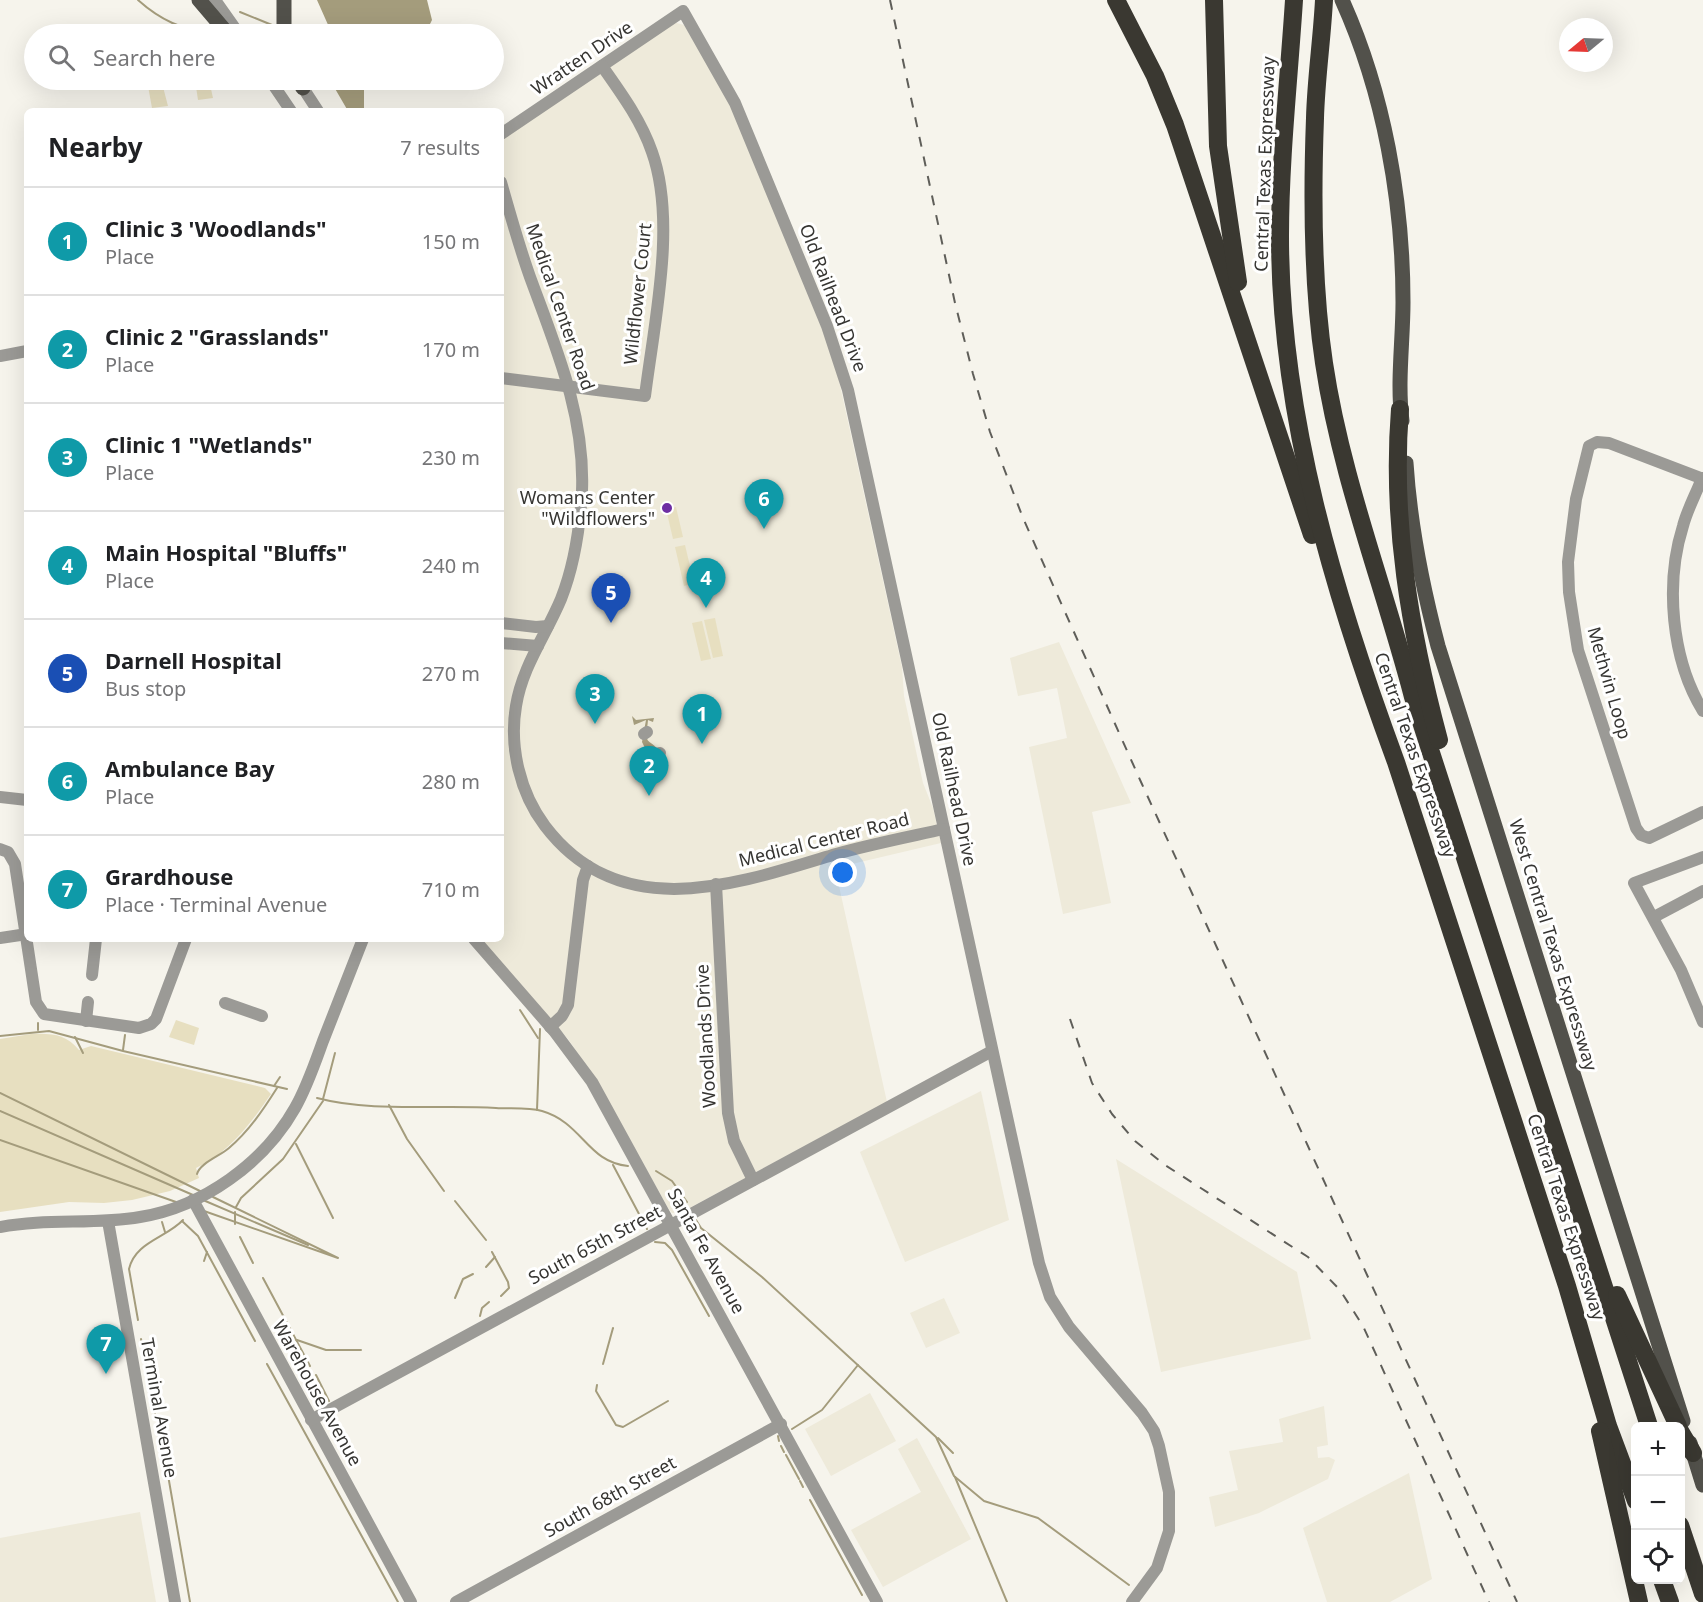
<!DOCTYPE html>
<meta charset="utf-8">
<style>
body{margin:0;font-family:"Noto Sans",sans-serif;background:#f6f6f6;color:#202124}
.controls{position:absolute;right:18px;bottom:18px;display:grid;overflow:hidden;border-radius:9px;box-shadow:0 6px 24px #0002}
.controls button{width:54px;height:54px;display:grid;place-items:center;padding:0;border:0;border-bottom:2px solid #e0e0e0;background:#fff;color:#202124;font:30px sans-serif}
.compass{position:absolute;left:1559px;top:18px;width:54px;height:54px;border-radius:50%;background:#fff;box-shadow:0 6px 24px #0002;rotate:251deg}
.you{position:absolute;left:843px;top:873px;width:21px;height:21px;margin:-15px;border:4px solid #fff;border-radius:50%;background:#1a73e8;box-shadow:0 0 0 9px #1a73e833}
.badge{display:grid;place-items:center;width:39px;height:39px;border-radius:50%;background:#0b8043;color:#fff;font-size:20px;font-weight:700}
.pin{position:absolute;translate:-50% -50px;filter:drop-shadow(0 2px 3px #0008)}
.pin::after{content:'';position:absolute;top:32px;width:21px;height:18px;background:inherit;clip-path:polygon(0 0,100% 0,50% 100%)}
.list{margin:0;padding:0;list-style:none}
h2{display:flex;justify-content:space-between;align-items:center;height:78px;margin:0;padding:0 24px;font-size:26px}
h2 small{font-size:20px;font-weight:400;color:#757577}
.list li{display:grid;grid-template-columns:39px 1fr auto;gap:18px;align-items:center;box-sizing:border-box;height:108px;padding:0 24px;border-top:2px solid #e0e0e0}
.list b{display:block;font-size:22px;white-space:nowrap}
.list p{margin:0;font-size:20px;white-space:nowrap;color:#757577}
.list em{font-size:20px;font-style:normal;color:#757577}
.icon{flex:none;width:33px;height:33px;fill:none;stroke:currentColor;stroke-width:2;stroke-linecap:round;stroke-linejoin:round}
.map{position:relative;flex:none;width:1703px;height:1602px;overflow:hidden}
.search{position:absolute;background:#fff;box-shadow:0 6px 24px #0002;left:24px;top:24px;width:480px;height:66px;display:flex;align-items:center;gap:15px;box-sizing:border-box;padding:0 21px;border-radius:33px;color:#757577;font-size:22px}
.panel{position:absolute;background:#fff;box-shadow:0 6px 24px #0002;left:24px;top:108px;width:480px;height:834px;border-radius:9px}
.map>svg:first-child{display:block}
.built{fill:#eeeada}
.green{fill:#e7dfc0}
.water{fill:#a49c7c}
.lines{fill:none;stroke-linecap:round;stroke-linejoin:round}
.stream{stroke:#a49c7c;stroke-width:2}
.minor{stroke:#9b9a96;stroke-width:12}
.major{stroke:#52514b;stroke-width:15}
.highway{stroke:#3a3831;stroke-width:18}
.rail{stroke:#5f5e59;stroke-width:2;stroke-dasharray:10 10;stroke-linecap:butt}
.poi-dot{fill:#6e2ea3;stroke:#fff;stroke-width:2}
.labels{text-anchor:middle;stroke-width:6;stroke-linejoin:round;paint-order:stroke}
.street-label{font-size:18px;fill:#363532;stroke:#fff}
.poi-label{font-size:18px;fill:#363532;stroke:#fff;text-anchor:end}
</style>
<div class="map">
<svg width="1703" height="1602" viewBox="0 0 1703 1602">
<rect width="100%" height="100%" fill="#f6f4ec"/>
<g class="built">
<polygon points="673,22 684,25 728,99 834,358 902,667 904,696 923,783 933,808 941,843 835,868 887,1102 680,1213 672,1213 668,1208 598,1083 568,1039 481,939 501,939 501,139"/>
<polygon points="1059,642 1131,803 1092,812 1111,903 1063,914 1029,747 1067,738 1057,688 1018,696 1010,658"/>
<polygon points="981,1091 1009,1220 905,1262 860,1152"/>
<polygon points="1116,1159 1297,1272 1311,1339 1161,1372"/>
<polygon points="944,1298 960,1333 926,1348 910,1313"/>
<polygon points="870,1393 896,1441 831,1476 805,1429"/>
<polygon points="1324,1406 1328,1445 1317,1447 1318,1458 1329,1457 1335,1460 1328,1479 1259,1513 1215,1527 1209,1497 1238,1490 1229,1451 1283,1442 1279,1419"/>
<polygon points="917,1438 971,1539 883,1587 851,1530 921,1492 898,1449"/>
<polygon points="1409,1473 1432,1579 1390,1602 1327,1602 1303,1528"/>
<polygon points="140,1512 156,1602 0,1602 0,1538"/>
</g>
<g class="green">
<polygon points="160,80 183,80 162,83 168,106 152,108 148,86 160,84"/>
<polygon points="195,80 209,80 213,98 198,100"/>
<polygon points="676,507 683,537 673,539 666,509"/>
<polygon points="685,545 694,583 684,586 675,547"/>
<polygon points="715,618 723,656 713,658 704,620"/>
<polygon points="702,621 711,659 701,661 692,623"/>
<polygon points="176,1020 199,1028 194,1045 169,1037"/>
<path d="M31 1034C51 1033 66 1034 79 1050L91 1046 265 1088 271 1094C252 1122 228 1154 196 1168L199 1178 170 1191 132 1200 104 1203 69 1202 0 1212V1039Z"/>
</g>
<g class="water">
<polygon points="317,0 427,0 432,20 425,34 329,34 329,27"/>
<polygon points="330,80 369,80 364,85 364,111 348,111"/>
<path d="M632 716 636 720 654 718 653 722 648 720C645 749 647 735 660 752L659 764 649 766 650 759 656 760 657 755 646 750 642 742 646 720 634 725Z"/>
</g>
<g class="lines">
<g class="stream">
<path d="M138 0C158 18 185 33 212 31"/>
<polyline points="240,12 272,25"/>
<polyline points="294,33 296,34"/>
<polyline points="520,1010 538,1038"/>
<polyline points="38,1030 38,1023"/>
<polyline points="0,1036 49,1031 123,1051 287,1089"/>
<polyline points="75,1037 83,1053"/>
<polyline points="123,1050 125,1035"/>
<polyline points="274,1086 280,1077"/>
<polyline points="0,1093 202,1192"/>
<path d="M317 1098C374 1113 438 1104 496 1108 510 1109 528 1107 542 1111 583 1123 587 1162 628 1166"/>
<polyline points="323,1099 335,1053"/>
<polyline points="389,1105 407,1139 444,1191"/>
<polyline points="537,1110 540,1029"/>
<polyline points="0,1111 193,1195"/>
<polyline points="0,1140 176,1202"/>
<polyline points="296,1144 333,1218"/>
<polyline points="613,1165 647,1229"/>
<polyline points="656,1171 672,1181 687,1202"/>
<path d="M197 1174C200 1163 220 1156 229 1148 249 1131 263 1110 277 1088"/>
<polyline points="203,1200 308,1245"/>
<polyline points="455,1201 486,1240"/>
<polyline points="236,1207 241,1198 283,1159 323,1101"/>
<polyline points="204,1211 338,1258 213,1197"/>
<polyline points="235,1212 235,1224"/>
<polyline points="696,1220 701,1228 762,1277 936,1437 954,1476 984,1501 1038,1518 1129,1585"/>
<polyline points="182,1221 198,1236 255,1341"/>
<polyline points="162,1222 165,1232"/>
<polyline points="240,1237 253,1263"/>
<polyline points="655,1242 665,1243 672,1250 709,1316"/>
<polyline points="492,1252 508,1282 509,1288 501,1296"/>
<polyline points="204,1261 207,1252"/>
<polyline points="486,1267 495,1257"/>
<polyline points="263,1278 310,1366"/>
<polyline points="455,1298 463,1279 473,1274"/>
<polyline points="480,1316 482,1308 489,1302"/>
<path d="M138 1320 129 1269C135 1242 166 1238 183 1220"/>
<polyline points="141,1339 155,1414"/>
<polyline points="297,1340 326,1350 361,1350"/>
<polyline points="267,1364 398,1602"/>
<polyline points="603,1364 613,1328"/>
<polyline points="316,1375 329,1401"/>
<polyline points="597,1385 596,1391 616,1425 623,1427 668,1401"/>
<polyline points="792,1429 822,1410 858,1365"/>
<polyline points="158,1434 164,1452 190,1602"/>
<polyline points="778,1436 779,1441"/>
<polyline points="938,1438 953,1453"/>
<polyline points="781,1446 784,1452"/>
<polyline points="786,1455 799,1479"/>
<polyline points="955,1477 1007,1602"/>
<polyline points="800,1481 803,1487"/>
<polyline points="810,1500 862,1595"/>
</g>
<g class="minor">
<polyline points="215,0 239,34"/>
<polyline points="270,80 291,111"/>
<polyline points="303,88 318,111"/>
<polyline points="501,134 683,11 735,103 827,326 848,390 1039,1263 1050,1297 1069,1327 1142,1413 1154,1431 1159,1446 1169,1492 1169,1531 1157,1568 1132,1602"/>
<path d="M501 182C510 214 519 246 530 277 556 348 585 415 582 491 580 527 574 566 561 599 546 635 522 667 516 706 509 747 520 793 545 826 621 926 737 884 836 854 872 844 908 837 944 829"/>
<polyline points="0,356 27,351"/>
<path d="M501 378 645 396C654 323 677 222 652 152 641 120 621 93 602 66"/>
<path d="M1702 478C1696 494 1687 510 1683 526 1665 583 1671 659 1703 711"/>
<polyline points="1703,479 1609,443 1597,442 1589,446 1576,499 1568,562 1569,592 1578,650 1636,828 1641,835 1649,838 1703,812"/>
<polyline points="501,623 536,627 548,626"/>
<polyline points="501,643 538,646"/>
<polyline points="644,734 647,732"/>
<polyline points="657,754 660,753"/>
<polyline points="0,797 27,800"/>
<polyline points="0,849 8,852 15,864 36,1002 44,1014 139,1028 151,1024 156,1019 186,939"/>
<polyline points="1703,857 1634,883 1681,970 1703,1022"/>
<polyline points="716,884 728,1113 734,1141 753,1180"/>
<polyline points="1654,917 1703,891"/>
<polyline points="0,938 27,934"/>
<polyline points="474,939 554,1031 592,1082 877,1602"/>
<polyline points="92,975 96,939"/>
<polyline points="225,1003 262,1016"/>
<polyline points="86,1021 88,1002"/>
<polyline points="550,1027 562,1016 568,1005 583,880 588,866"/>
<polyline points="193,1200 411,1602"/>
<polyline points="108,1221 175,1602"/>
<path d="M0 1227C47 1218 94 1225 140 1217 203 1207 264 1163 295 1108 307 1087 315 1063 323 1041 336 1007 350 973 363 939"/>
<polyline points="311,1420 992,1051"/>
<polyline points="456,1602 781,1424"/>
</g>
<g class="major">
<polyline points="199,0 228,34"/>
<polyline points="284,0 284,34"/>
<path d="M1342 0C1384 93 1403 201 1403 302 1403 341 1397 382 1402 421"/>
<polyline points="298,80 303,88"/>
<path d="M1406 463C1410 526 1422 585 1438 646L1683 1421"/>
<polyline points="1690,1443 1703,1485"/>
</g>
<g class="highway">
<polyline points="1116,0 1155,76 1175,125 1312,535"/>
<polyline points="1214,0 1218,146 1238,282"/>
<path d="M1294 0C1289 78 1280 158 1280 236 1280 416 1334 594 1396 762L1567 1286 1608 1426 1636 1501"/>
<path d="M1324 0C1322 39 1316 79 1315 118 1312 199 1312 283 1324 363 1341 477 1384 586 1413 697L1649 1426"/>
<path d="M1400 409C1391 522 1410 632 1439 740"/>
<polyline points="1617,1295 1678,1426"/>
<polyline points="1600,1431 1639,1602"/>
<polyline points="1680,1431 1693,1453"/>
<polyline points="1680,1525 1703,1594"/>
<polyline points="1662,1580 1670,1602"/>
</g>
<g class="rail">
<polyline points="890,0 955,303 973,374 990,432 1023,518 1141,782 1517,1602"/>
<polyline points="1070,1019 1092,1083 1112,1114 1135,1141 1165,1165 1308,1257 1340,1290 1363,1326 1489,1602"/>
</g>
</g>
<circle class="poi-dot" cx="667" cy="508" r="6"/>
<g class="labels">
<g class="street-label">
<text transform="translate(582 58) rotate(-34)" y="6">Wratten Drive</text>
<text transform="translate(1265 164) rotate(-88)" y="6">Central Texas Expressway</text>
<text transform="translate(638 294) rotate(-84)" y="6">Wildflower Court</text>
<text transform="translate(833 298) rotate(69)" y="6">Old Railhead Drive</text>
<text transform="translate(560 307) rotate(71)" y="6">Medical Center Road</text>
<text transform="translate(1609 683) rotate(74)" y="6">Methvin Loop</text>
<text transform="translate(1415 755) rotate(71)" y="6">Central Texas Expressway</text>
<text transform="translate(954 789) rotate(78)" y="6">Old Railhead Drive</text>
<text transform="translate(824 840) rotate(-14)" y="6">Medical Center Road</text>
<text transform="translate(1553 945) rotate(73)" y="6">West Central Texas Expressway</text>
<text transform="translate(706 1036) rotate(-93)" y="6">Woodlands Drive</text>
<text transform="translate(1566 1217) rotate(72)" y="6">Central Texas Expressway</text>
<text transform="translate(595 1245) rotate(-28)" y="6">South 65th Street</text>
<text transform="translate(706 1251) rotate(61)" y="6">Santa Fe Avenue</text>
<text transform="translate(317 1393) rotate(61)" y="6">Warehouse Avenue</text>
<text transform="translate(159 1408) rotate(80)" y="6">Terminal Avenue</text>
<text transform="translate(610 1497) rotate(-29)" y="6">South 68th Street</text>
</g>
<g class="poi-label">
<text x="655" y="504">Womans Center<tspan x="655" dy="21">"Wildflowers"</tspan></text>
</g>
</g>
</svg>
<div class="controls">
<button>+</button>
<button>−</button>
<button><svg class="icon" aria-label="locate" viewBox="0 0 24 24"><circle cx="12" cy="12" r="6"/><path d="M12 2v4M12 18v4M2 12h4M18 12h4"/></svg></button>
</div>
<svg class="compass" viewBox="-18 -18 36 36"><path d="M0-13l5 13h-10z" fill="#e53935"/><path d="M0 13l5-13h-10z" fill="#757577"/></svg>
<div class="you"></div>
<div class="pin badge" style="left:702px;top:744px;background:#0f9aa8">1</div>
<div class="pin badge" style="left:649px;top:796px;background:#0f9aa8">2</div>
<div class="pin badge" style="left:595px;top:724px;background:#0f9aa8">3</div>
<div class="pin badge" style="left:706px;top:608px;background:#0f9aa8">4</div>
<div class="pin badge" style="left:611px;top:623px;background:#1a4fb4">5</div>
<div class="pin badge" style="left:764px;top:529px;background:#0f9aa8">6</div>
<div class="pin badge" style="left:106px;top:1374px;background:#0f9aa8">7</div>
<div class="search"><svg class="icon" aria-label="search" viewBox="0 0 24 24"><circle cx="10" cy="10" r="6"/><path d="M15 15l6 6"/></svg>Search here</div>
<section class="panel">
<h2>Nearby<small>7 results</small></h2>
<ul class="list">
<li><span class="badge" style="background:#0f9aa8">1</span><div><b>Clinic 3 'Woodlands&quot;</b><p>Place</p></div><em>150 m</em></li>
<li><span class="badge" style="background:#0f9aa8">2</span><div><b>Clinic 2 &quot;Grasslands&quot;</b><p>Place</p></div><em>170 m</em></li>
<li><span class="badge" style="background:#0f9aa8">3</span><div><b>Clinic 1 &quot;Wetlands&quot;</b><p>Place</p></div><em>230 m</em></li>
<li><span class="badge" style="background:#0f9aa8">4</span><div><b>Main Hospital &quot;Bluffs&quot;</b><p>Place</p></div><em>240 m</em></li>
<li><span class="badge" style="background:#1a4fb4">5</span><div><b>Darnell Hospital</b><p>Bus stop</p></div><em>270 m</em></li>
<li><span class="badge" style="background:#0f9aa8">6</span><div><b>Ambulance Bay</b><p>Place</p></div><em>280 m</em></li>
<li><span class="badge" style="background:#0f9aa8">7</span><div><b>Grardhouse</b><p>Place · Terminal Avenue</p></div><em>710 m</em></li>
</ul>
</section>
</div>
